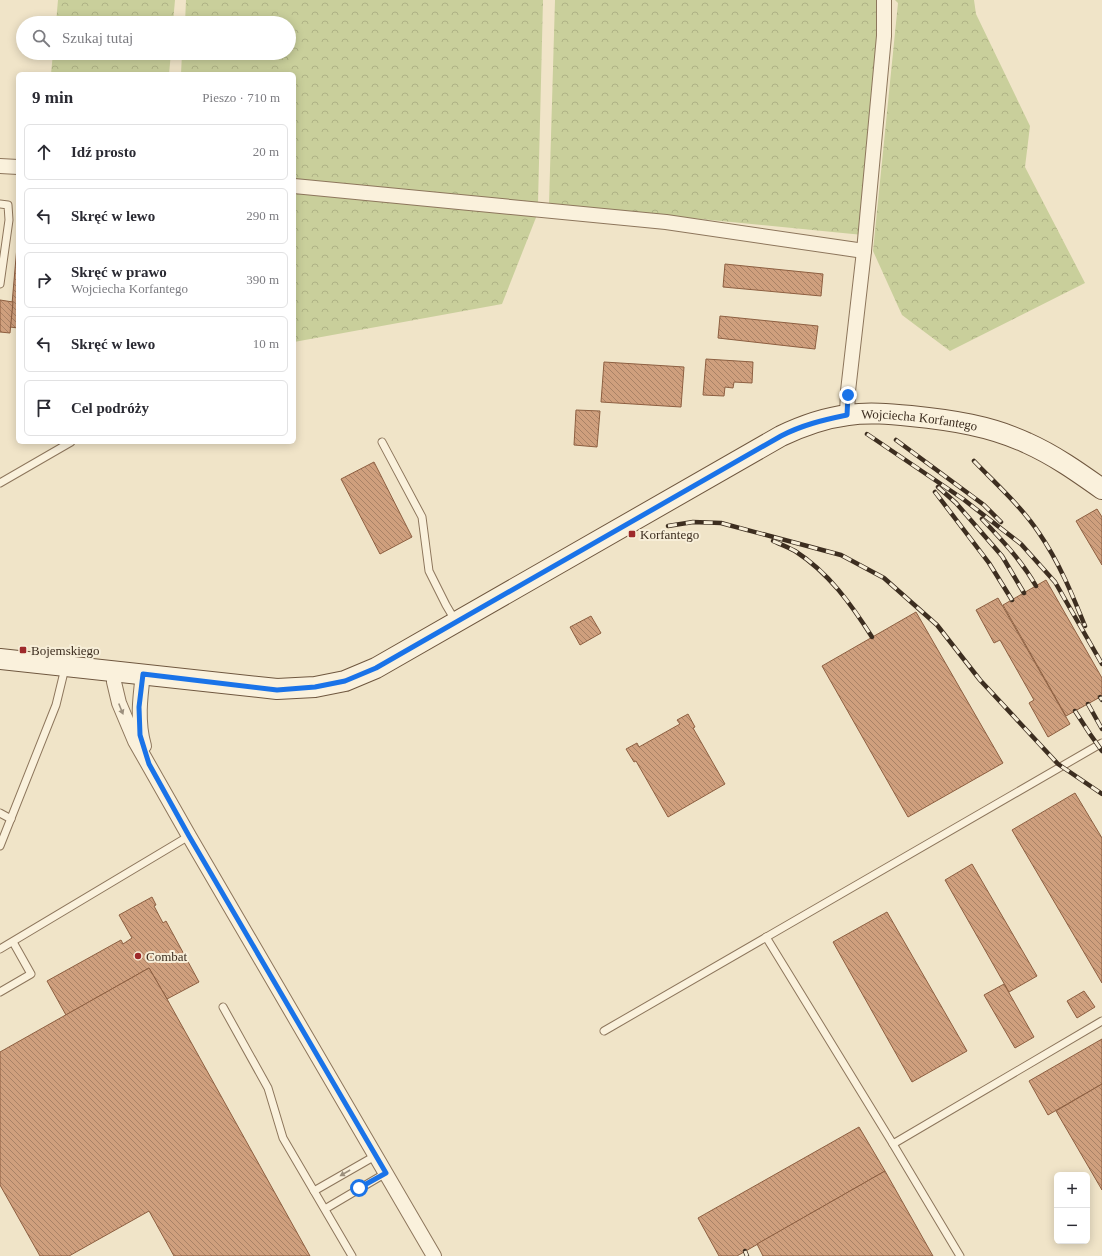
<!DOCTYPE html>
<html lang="pl">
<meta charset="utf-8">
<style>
body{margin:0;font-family:Georgia,serif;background:#f7f7f7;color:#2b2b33}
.controls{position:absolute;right:12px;bottom:12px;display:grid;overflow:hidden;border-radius:6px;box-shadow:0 2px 10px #0003}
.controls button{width:36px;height:36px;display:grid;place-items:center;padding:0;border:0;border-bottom:1px solid #e1e1e2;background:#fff;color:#2b2b33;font:20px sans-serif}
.stop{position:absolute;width:12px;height:12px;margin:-9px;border:3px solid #1a73e8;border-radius:50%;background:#fff}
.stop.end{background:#1a73e8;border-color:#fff;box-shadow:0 1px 4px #0008}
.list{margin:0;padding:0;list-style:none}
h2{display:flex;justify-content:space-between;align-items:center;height:52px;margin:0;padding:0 16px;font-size:17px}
h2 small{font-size:13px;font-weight:400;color:#7c7c81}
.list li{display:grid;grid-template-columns:26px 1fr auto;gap:12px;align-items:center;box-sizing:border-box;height:56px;margin:0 8px 8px;padding:0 8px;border:1px solid #e1e1e2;border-radius:6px}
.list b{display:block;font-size:15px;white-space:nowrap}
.list p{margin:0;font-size:13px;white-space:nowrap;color:#7c7c81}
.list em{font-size:13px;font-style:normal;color:#7c7c81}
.icon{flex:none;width:22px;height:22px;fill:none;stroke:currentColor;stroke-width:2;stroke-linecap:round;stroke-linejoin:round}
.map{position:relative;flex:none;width:1102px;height:1256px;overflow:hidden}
.search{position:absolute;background:#fff;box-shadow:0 2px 10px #0003;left:16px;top:16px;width:280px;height:44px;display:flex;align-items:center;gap:10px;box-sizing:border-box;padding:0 14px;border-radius:22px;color:#7c7c81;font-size:15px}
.panel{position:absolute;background:#fff;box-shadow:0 2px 10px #0003;left:16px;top:72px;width:280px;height:372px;border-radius:6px}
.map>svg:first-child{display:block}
.forest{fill:url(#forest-crowns)}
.building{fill:url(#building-back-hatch);stroke:#8d5f41}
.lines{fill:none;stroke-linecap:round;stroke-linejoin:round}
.lane-casing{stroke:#8d765c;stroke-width:9}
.street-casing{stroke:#8d765c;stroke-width:16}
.secondary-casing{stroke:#6f573f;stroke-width:22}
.lane{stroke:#faf1dc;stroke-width:7}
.street{stroke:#faf1dc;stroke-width:14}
.secondary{stroke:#faf1dc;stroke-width:20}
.rail-casing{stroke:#3d2e20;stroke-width:4.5}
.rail{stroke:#f7eed8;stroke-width:3;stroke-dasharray:9;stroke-linecap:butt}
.oneway{fill:#9c907e}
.route{stroke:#1a73e8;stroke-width:5}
.poi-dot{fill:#9e2a2b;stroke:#f7eed8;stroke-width:1.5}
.labels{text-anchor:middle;stroke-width:4;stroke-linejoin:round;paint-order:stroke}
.street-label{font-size:13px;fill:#3d2e20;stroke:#f7eed8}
.poi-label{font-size:13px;fill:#3d2e20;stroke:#f7eed8;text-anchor:start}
</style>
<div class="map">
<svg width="1102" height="1256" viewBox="0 0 1102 1256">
<defs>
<pattern id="forest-crowns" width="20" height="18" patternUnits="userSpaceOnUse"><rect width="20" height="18" fill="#c9cf9b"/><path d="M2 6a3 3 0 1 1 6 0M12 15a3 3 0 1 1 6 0" fill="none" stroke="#aeb285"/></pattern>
<pattern id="building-back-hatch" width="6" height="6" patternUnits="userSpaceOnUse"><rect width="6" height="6" fill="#cf9f7d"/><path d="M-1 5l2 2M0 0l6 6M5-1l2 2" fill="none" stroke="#a98266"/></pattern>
</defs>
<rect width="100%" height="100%" fill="#f0e4c8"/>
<g class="forest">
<polygon points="58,0 175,0 173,23 56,23"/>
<polygon points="186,0 543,0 538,203 294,179 294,74 181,74 182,53 289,53 289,23 185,23"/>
<polygon points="555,0 884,0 863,235 549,204"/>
<polygon points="895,0 974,0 976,14 1030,126 1025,167 1085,283 950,351 902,315 873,251 898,3"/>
<polygon points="53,53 171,53 169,74 51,74"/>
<polygon points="294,189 537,215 502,304 294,342"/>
</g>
<g class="building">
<polygon points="18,235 18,328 10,327"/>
<polygon points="725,264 823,274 821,296 723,287"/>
<polygon points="0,300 13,302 10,333 0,332"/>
<polygon points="720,316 818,326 815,349 718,338"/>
<polygon points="706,359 753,362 752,383 734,382 733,388 725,387 724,396 703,395"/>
<polygon points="604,362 684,367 681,407 601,402"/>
<polygon points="576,410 600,411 597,447 574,445"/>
<polygon points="374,462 412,537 380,554 341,479"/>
<polygon points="1097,509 1102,517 1102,565 1076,521"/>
<polygon points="1046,580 1102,678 1102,696 1066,716 1003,605"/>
<polygon points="998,598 1070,724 1048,737 1029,703 1034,700 1000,640 994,643 976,610"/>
<polygon points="916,612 1003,763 908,817 822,666"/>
<polygon points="591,616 601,633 580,645 570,627"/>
<polygon points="688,714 695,727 693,728 725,784 668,817 636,761 634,762 626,749 637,743 639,747 680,724 677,720"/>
<polygon points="1075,793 1102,838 1102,983 1012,830"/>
<polygon points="972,864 1037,976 1009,992 945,880"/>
<polygon points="152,897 156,905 154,906 163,923 166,921 199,982 167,999 149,968 66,1015 47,981 121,940 123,944 132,938 119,915"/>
<polygon points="887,912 967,1051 912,1082 833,942"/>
<polygon points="149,968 167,999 310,1256 174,1256 149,1211 69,1256 40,1256 0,1185 0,1052"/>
<polygon points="1004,984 1034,1037 1015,1048 984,995"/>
<polygon points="1084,991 1095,1007 1077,1018 1067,1001"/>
<polygon points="1102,1039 1102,1084 1048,1115 1029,1081"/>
<polygon points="1102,1084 1102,1190 1056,1111"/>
<polygon points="859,1127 885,1171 737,1256 719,1256 698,1218"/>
<polygon points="885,1171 933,1256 763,1256 757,1244"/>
</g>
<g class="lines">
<defs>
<g id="lane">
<polyline points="0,204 8,205 9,220 0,284"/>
<polyline points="382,442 422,517 429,571 446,605 456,622"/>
<polyline points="0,483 71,442"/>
<polyline points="0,813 11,819"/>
<polyline points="0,846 56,705 65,668"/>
<polyline points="766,937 893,1144 1102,1021"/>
<polyline points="0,949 189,836"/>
<polyline points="0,992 31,974 13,942"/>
<polyline points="223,1007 268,1088 283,1138 352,1256"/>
<polyline points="604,1031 1102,743"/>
<polyline points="893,1144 960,1256"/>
<polyline points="314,1191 375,1156"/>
<polyline points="325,1209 386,1173"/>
</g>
<g id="street">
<polyline points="0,166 18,167"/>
<polyline points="294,186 666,222 864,251"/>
<polyline points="847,415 848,391 864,251 884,36 884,0"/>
<polyline points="114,671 114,682 119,703 135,741 189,836 434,1256"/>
<path d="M143 674C140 698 137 722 144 746"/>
</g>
<g id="secondary">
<path id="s1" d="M0 659 277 689 315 687 345 681 376 668 781 436C802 426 824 418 848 415 869 412 890 414 911 416 951 420 991 426 1027 443 1054 455 1078 472 1102 489"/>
</g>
</defs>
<use href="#lane" class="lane-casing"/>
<use href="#street" class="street-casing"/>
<use href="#secondary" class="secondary-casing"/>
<use href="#lane" class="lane"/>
<use href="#street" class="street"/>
<use href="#secondary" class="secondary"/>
<defs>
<g id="rail">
<polyline points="867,434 963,499 1021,544 1055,582 1102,664"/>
<polyline points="896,440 984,505 1001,522"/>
<path d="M974 461C996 484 1021 506 1039 533 1059 562 1072 594 1085 626"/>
<polyline points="938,487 956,503 1002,556 1024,593"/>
<polyline points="935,492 989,563 1012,600"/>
<path d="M982 519C1002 540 1021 560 1036 586"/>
<polyline points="668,526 693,522 721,523 841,555 884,578 937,625 980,680 1058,764 1102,794"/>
<path d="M773 541C780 544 788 547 795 551 829 573 851 604 872 637"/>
<polyline points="1100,697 1102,700"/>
<polyline points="1088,704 1102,729"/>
<polyline points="1075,711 1090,734 1102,751"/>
<polyline points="745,1251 747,1256"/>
</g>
</defs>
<use href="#rail" class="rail-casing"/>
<use href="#rail" class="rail"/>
</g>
<defs><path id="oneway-solid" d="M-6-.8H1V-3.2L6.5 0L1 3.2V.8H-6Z"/></defs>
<g class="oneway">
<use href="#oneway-solid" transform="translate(121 709) rotate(68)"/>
<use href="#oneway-solid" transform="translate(345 1173) rotate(150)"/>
</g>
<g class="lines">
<path class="route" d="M359 1188 386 1173 189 836 149 764 140 735 139 707 143 674 277 690 315 687 345 681 376 668 781 436C802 425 823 420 847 415L848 395"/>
</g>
<g class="poi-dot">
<rect x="628" y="530" width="8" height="8" rx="2"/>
<rect x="19" y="646" width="8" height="8" rx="2"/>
<circle cx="138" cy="956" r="4"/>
</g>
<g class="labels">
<g class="street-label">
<text dy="5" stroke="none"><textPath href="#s1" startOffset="990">Wojciecha Korfantego</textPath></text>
</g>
<g class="poi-label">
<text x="640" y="539">Korfantego</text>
<text x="31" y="655">Bojemskiego</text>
<text x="146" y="961">Combat</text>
</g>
</g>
</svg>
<div class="controls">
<button>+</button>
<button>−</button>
</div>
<div class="stop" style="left:359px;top:1188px"></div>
<div class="stop end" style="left:848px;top:395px"></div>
<div class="search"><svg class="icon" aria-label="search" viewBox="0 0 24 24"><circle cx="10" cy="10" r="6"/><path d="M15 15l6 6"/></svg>Szukaj tutaj</div>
<section class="panel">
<h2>9 min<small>Pieszo · 710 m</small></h2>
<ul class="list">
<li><svg class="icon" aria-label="ahead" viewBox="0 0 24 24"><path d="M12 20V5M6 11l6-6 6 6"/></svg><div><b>Idź prosto</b></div><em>20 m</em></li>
<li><svg class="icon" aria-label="left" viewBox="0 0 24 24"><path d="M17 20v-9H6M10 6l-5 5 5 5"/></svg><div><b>Skręć w lewo</b></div><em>290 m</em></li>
<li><svg class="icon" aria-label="right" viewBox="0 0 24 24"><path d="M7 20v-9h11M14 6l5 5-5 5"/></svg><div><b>Skręć w prawo</b><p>Wojciecha Korfantego</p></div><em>390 m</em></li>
<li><svg class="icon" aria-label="left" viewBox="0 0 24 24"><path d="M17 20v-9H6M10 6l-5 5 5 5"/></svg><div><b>Skręć w lewo</b></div><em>10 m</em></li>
<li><svg class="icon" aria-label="arrive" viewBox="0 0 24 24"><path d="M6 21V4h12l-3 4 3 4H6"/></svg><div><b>Cel podróży</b></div></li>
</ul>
</section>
</div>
